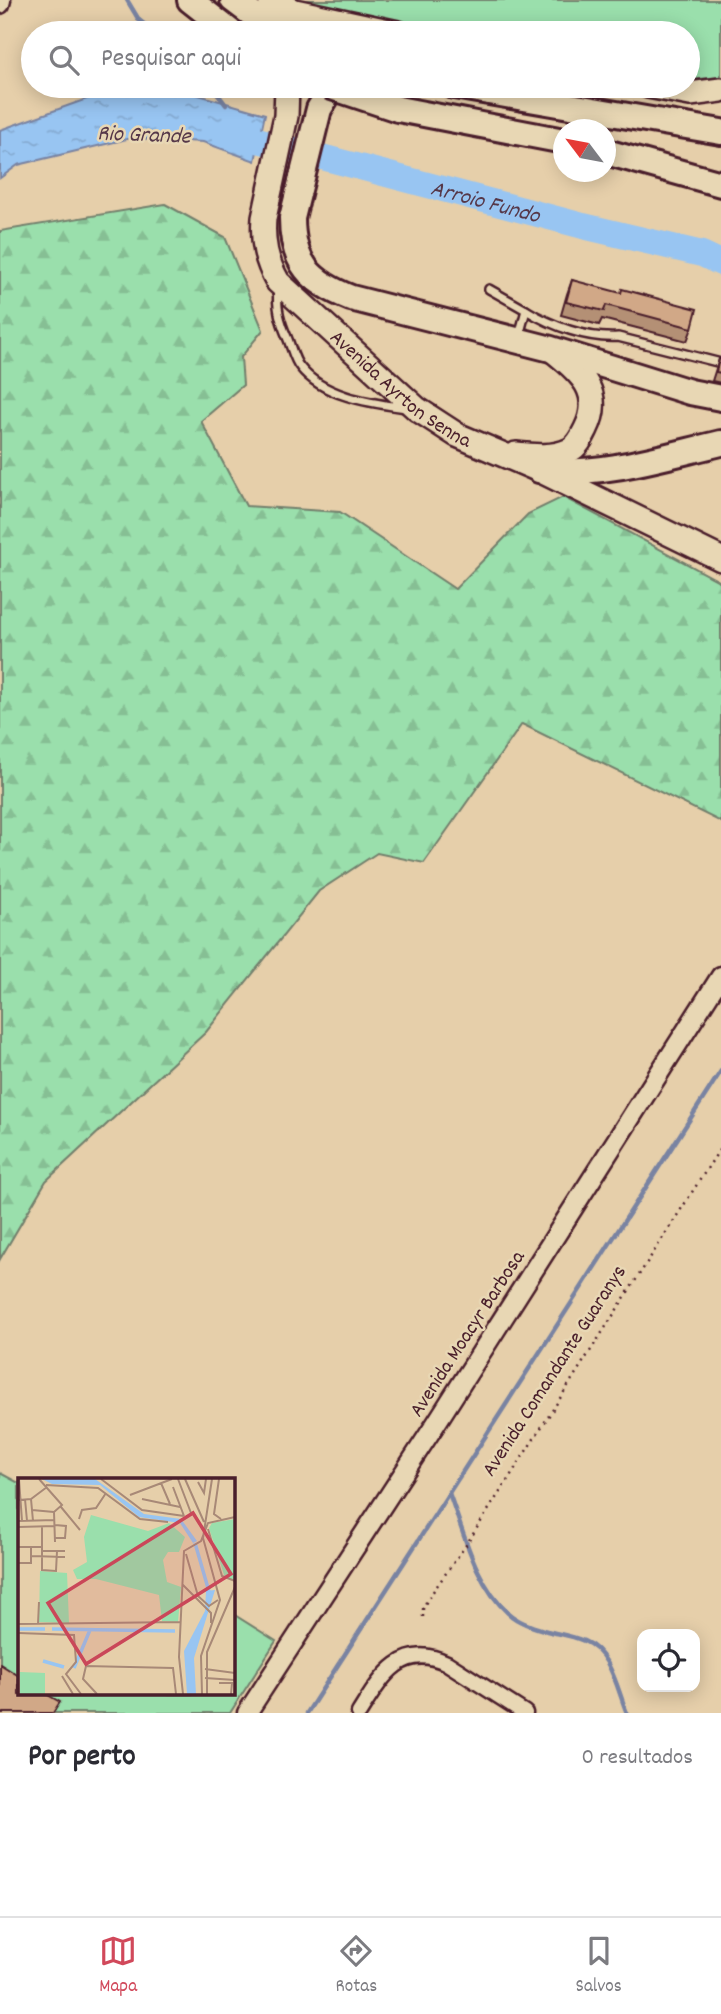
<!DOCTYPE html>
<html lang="pt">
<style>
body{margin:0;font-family:Dekko,sans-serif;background:#f2f2f3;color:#2b2b33}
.controls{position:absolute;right:21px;bottom:21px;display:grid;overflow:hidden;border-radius:14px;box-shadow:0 4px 18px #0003}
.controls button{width:63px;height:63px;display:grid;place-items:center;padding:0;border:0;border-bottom:2px solid #e1e1e2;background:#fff;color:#2b2b33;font:35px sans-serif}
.compass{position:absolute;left:553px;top:119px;width:63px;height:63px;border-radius:50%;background:#fff;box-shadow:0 4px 18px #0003;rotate:302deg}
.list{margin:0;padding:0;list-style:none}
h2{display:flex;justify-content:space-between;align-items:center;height:91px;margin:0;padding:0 28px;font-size:30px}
h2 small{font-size:23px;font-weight:400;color:#7c7c81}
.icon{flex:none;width:38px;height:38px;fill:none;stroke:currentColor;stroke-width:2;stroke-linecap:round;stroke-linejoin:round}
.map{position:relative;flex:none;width:721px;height:1713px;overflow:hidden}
.search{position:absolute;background:#fff;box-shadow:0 4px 18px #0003;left:21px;right:21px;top:21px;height:77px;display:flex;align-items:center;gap:18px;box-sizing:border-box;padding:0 24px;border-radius:38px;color:#7c7c81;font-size:26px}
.sheet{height:203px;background:#fff}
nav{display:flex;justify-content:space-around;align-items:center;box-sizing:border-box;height:98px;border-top:2px solid #e1e1e2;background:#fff;font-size:19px;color:#7c7c81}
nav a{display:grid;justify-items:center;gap:4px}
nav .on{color:#d1495b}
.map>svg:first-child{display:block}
.grass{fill:#9adfac;stroke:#727f6c;stroke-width:2}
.forest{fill:url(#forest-firs);stroke:#727f6c;stroke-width:2}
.water{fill:url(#water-ripples);stroke:#7983a2;stroke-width:2}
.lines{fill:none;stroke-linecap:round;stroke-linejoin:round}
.stream{stroke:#7983a2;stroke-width:4.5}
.river{stroke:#98c5f2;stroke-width:26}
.service-casing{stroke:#4a1f2b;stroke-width:12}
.minor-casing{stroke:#4a1f2b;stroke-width:19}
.tertiary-casing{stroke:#4a1f2b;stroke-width:23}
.trunk-casing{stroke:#4a1f2b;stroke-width:28}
.motorway-casing{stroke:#4a1f2b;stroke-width:30}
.path{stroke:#4a1f2b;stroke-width:2.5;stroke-dasharray:2 5;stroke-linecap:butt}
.service{stroke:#e8d7b4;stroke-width:7}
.minor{stroke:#e8d7b4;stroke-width:14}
.tertiary{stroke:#e8d7b4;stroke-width:18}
.trunk{stroke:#e8d7b4;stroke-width:23}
.motorway{stroke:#e8d7b4;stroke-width:24}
.motorway-bridge-casing{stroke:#4a1f2b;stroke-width:30;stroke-linecap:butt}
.motorway-bridge{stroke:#e8d7b4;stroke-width:24}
.wall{fill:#b49074;stroke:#4a1f2b;stroke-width:2}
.building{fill:#d1a887;stroke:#4a1f2b;stroke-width:2}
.labels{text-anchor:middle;stroke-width:5;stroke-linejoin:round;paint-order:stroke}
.street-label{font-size:21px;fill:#4a1f2b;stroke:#e8d7b4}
.water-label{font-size:23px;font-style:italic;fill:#563849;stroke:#e8d7b4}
.inset-river{fill:none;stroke:#98c5f2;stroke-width:3.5}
.inset-road{fill:none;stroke:#a88977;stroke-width:2}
.view{fill:#ca4759;fill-opacity:0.15;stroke:#ca4759;stroke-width:3.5}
.inset-edge{fill:none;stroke:#4a1f2b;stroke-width:3.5}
</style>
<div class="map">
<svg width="721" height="1713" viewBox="0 0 721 1713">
<defs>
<pattern id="forest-firs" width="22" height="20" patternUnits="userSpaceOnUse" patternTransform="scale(1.75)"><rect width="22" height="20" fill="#9adfac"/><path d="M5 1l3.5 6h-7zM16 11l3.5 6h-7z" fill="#86bf94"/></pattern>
<pattern id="water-ripples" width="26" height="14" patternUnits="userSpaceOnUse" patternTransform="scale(1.75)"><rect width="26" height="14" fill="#98c5f2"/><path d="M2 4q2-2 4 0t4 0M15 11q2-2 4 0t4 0" fill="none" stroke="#84a9d0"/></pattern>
</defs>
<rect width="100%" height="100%" fill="#e6cfaa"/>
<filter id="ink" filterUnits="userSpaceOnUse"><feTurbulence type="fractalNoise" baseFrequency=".0143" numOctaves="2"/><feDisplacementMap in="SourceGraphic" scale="14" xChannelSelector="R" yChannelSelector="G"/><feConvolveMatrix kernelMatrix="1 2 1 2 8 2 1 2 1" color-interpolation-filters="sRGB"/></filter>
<g filter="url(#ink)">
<g class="grass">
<polygon points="299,0 721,0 721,77 688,80 688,33 454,33"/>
<polygon points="0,1473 19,1483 19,1694 233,1694 233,1614 276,1641 230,1713 0,1713"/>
</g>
<polygon class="forest" points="165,204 225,237 263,330 241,357 243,385 201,421 246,506 340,512 455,589 528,514 563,497 721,582 721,822 522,724 424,863 377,853 319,891 206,1032 46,1181 0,1259 0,231"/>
<polygon class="water" points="174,88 265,114 255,161 203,142 131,138 18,165 0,178 0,130 109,91"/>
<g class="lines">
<g class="stream">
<polyline points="127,0 139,20 155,33"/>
<polyline points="212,86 226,105"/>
<path d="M449 1493C464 1533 475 1583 508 1613 519 1623 534 1627 547 1631 559 1634 573 1636 584 1641 611 1652 617 1689 627 1713"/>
<polyline points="307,1713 721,1071"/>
</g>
<path class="river" id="s1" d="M224 135 250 138 583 226 702 254 721 263"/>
<defs>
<g id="service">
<path d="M278 289C276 307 280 321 287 337 291 346 294 360 300 367 323 397 371 403 406 408"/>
<polyline points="489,289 526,310 519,336"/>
<path d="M526 310C552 326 587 339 618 337L721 363"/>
</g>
<path id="minor" d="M359 1713C380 1680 401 1640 447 1663L525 1713"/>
<g id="tertiary">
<polyline points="0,4 1,0"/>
<polyline points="247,1713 435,1425 721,976"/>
</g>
<g id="trunk">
<polyline points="270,0 295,11 398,33"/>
<path id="s2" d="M287 86 286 116 264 218C262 242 266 261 278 282L417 409 457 435 539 470 721 559"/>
<polyline points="648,86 690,94 721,90"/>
<path d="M516 454C533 456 554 458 570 450 578 446 582 437 586 429 604 393 581 373 555 352"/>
</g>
<g id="motorway">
<polyline points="190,0 232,33"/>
<polyline points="233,0 253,15 288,33"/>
<path d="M333 86 319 109 292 218C292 263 310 282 351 298L551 349 690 392 721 398"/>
<polyline points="454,86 721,132"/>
<polyline points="398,109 564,141"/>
<polyline points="606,152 721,184"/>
<path d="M539 470C601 477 661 457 721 443"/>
</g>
</defs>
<use href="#service" class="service-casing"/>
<use href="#minor" class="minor-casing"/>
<use href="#tertiary" class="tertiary-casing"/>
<use href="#trunk" class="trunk-casing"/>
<use href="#motorway" class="motorway-casing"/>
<polyline class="path" points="423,1617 423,1609 427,1600 466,1545 721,1147"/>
<use href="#service" class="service"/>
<use href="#minor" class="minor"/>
<use href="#tertiary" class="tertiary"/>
<use href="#trunk" class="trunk"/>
<use href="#motorway" class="motorway"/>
<defs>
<polyline id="motorway-bridge" points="329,86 398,109"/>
</defs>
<use href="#motorway-bridge" class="motorway-bridge-casing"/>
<use href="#motorway-bridge" class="motorway-bridge"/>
</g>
<g class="wall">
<polygon points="572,280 692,328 687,341 602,319 599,325 561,315 567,294"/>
<polygon points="719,359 721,359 721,383 712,381"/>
</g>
<g class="building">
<polygon points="572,280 621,293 622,289 697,309 692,328 606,305 604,311 566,302"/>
<polygon points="719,359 721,359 721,373 716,372"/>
<polygon points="0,1664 19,1676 19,1694 46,1694 60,1702 53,1713 0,1713"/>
</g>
</g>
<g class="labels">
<g class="street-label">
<text dy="7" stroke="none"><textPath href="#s2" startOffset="364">Avenida Ayrton Senna</textPath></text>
<text transform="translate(466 1333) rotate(-57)" y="7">Avenida Moacyr Barbosa</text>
<text transform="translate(553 1370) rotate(-57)" y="7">Avenida Comandante Guaranys</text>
</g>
<g class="water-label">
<text transform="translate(144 133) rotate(2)" y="8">Rio Grande</text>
<text dy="8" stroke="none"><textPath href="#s1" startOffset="270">Arroio Fundo</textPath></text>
</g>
</g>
<g transform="translate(18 1478)">
<rect width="217" height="217" fill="#e6cfaa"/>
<path d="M217 41V102L207 100 191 50 194 45ZM22 93 49 95 51 145 21 144ZM2 194 27 195V216H2Z" fill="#9adfac"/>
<path d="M73 37 130 53 151 45 167 59 161 74H150L145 82 149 104 163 109 160 144 144 143 141 117 78 101H59L55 92 69 84 66 59Z" fill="#9adfac"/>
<path d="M24 1H77L126 36 163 41 179 63 175 65 162 45 121 39 82 7 34 6ZM197 112 176 180 178 216H169L166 173 187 133 188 113Z" fill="#98c5f2"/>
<path class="inset-river" d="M177 65 192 117M0 151H27M34 151 157 153M25 183 46 189M56 190 72 152"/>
<path class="inset-road" d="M1 1 4 43M21 1 44 27 36 34M83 1 124 32 166 38M160 1 173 35M167 1 186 44M201 1 196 36 203 41M180 4 186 15 188 1M143 5 152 26M28 7 80 10 122 41 150 44M155 9 166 38M112 17 154 1M7 21 9 43M13 21 15 43M124 21 162 29M1 22 13 21 29 9M43 29 62 52M14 32 36 34M36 34 37 64M61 41 64 32 78 30 88 15M0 43 37 42M24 48V92L38 93 39 73M0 49 37 48M190 51 204 98 217 103M37 60H47L48 48 37 47M0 69H24M24 73H47M168 76 180 118 191 128 200 122M13 78 47 79M0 85H13V69M164 106 193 135V145M0 146 162 144M20 146 21 124M0 155 56 157 58 184 48 196 63 216M187 191 217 195M44 198 55 216M187 200 217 202M201 205H214L213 216M79 216 65 201 68 188 155 190 158 216M165 216 161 179 166 73 183 63 190 45 217 39M184 216 183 178 202 122 185 60 194 1M189 216V174L217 109"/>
<path class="view" d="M175 35 213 96 68 186 30 125Z"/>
<rect width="217" height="217" class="inset-edge"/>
</g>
</svg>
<div class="controls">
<button><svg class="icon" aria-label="locate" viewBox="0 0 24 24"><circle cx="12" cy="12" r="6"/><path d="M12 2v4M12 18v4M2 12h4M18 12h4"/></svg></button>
</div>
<svg class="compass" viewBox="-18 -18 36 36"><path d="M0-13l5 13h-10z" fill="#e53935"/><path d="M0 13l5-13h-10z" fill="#7c7c81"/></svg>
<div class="search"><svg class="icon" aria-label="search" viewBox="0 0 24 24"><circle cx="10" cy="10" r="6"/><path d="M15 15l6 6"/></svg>Pesquisar aqui</div>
</div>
<section class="sheet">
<h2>Por perto<small>0 resultados</small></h2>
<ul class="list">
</ul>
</section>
<nav>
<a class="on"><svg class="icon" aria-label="map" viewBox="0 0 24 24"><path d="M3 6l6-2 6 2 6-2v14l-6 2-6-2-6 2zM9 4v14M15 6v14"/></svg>Mapa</a>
<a><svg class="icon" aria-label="directions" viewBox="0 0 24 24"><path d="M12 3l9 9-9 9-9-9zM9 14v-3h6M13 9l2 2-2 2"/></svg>Rotas</a>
<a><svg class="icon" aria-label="saved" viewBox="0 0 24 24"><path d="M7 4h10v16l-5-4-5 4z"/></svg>Salvos</a>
</nav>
